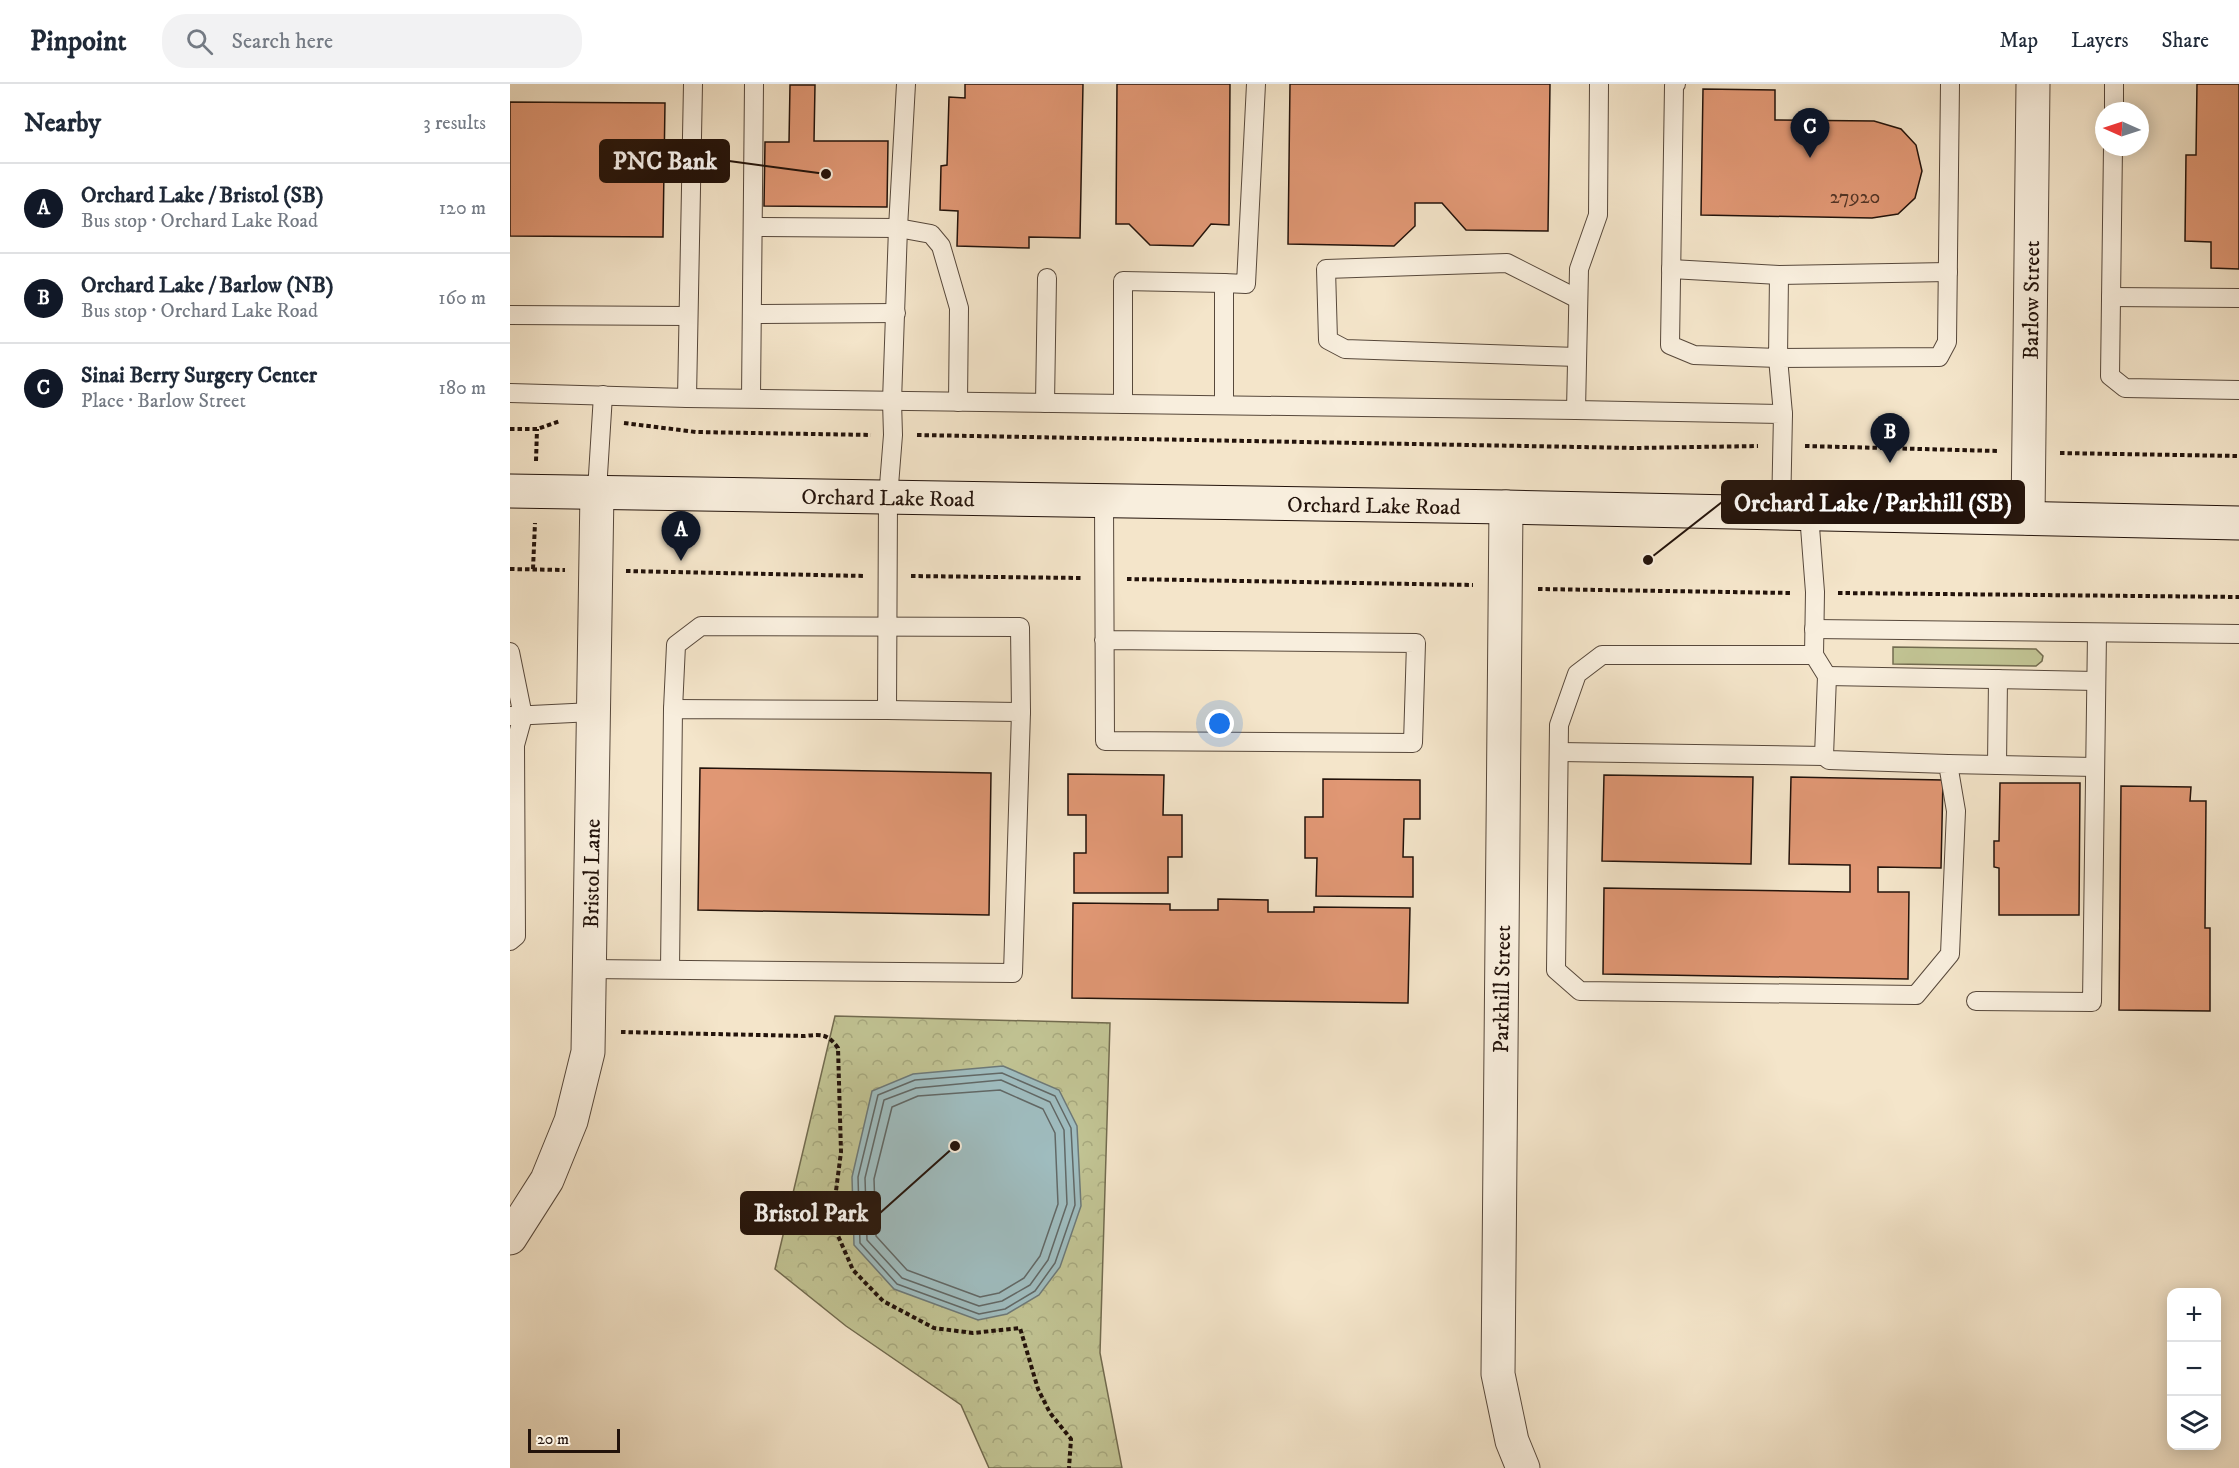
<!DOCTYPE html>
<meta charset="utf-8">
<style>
body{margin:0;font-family:"IM FELL DW Pica",serif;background:#f2f2f3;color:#1f2937}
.controls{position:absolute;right:18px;bottom:18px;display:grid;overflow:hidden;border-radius:12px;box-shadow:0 3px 15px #0003}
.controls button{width:54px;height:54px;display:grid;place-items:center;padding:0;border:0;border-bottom:2px solid #e0e1e3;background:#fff;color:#1f2937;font:30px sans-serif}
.compass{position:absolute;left:1585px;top:18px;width:54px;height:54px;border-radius:50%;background:#fff;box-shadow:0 3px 15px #0003;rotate:273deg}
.scale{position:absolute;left:18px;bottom:15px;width:92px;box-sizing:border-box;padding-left:6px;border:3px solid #23130b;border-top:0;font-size:16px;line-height:21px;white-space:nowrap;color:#23130b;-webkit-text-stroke:4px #f8eedd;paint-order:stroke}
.you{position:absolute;left:710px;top:640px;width:21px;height:21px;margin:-15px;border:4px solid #fff;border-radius:50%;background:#1a73e8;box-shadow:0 0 0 9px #1a73e833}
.badge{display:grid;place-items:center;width:39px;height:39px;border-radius:50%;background:#111827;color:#fff;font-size:20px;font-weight:700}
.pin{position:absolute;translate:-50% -50px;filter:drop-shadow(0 2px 3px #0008)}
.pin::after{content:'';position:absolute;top:32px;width:21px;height:18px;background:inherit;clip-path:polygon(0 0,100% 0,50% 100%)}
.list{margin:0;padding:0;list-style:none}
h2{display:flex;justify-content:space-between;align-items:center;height:78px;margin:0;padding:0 24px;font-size:26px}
h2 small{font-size:20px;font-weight:400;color:#747a83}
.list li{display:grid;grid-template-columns:39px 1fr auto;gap:18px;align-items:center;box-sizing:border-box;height:90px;padding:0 24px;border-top:2px solid #e0e1e3}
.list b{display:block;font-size:22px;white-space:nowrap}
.list p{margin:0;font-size:20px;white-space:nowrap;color:#747a83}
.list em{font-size:20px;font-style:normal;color:#747a83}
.icon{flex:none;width:33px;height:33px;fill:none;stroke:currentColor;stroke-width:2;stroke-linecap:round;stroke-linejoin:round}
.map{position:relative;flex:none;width:1729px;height:1384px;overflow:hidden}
header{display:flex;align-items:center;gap:36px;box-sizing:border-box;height:84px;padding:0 30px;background:#fff;border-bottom:2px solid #e0e1e3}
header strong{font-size:28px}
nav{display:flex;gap:33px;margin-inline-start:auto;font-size:21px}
.search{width:420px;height:54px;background:#f2f2f3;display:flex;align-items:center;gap:15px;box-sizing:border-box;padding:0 21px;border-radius:24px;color:#747a83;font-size:22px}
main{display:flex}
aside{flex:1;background:#fff}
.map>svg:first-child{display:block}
.grass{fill:#c1c393;stroke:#726b4f;stroke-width:1.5}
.park{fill:url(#park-crowns);stroke:#726b4f;stroke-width:1.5}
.water{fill:#9fbdc0;stroke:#6d7978;stroke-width:1.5}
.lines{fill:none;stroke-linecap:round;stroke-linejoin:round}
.shore{stroke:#616866;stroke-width:1.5}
.building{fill:#e09774;stroke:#23130b;stroke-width:1.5}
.service-casing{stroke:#57483b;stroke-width:20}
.minor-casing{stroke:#57483b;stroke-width:35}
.secondary-casing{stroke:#23130b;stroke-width:35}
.path{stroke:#23130b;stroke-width:4;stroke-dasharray:4.5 3;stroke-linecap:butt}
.service{stroke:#f8eedd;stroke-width:18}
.minor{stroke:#f8eedd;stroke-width:33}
.secondary{stroke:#f8eedd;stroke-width:33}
.labels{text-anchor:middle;stroke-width:5;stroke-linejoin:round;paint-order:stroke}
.number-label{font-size:20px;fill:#523425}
.street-label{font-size:22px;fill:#23130b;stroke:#f8eedd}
.leader{fill:none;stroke:#23130b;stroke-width:2}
.callout-dot{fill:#23130b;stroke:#f8eedd;stroke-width:2}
.callout{fill:#23130b;stroke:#23130b;stroke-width:2}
.callout-label{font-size:24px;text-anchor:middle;font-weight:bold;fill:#fff}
</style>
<header>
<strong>Pinpoint</strong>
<div class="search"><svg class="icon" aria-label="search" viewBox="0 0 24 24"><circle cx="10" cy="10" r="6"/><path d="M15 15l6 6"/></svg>Search here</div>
<nav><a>Map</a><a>Layers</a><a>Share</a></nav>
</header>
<main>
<aside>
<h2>Nearby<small>3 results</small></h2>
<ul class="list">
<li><span class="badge">A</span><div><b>Orchard Lake / Bristol (SB)</b><p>Bus stop · Orchard Lake Road</p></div><em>120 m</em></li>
<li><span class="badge">B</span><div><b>Orchard Lake / Barlow (NB)</b><p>Bus stop · Orchard Lake Road</p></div><em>160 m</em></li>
<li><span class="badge">C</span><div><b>Sinai Berry Surgery Center</b><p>Place · Barlow Street</p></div><em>180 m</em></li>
</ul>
</aside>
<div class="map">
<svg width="1729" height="1384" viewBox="0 0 1729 1384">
<defs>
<pattern id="park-crowns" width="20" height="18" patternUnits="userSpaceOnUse" patternTransform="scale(1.5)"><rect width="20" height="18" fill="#c1c393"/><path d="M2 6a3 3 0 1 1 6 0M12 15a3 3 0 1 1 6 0" fill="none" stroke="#a6a77d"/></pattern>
</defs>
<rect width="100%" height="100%" fill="#f4e5ca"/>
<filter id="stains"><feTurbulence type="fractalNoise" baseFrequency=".00333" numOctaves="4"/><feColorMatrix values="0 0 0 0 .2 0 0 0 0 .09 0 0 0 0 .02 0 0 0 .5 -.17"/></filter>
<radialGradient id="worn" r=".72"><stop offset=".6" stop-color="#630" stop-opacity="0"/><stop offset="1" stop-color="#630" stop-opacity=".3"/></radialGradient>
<polygon class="grass" points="1383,563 1526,565 1533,572 1532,577 1526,582 1383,580"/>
<polygon class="park" points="325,932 600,939 590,1269 612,1384 479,1384 451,1321 336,1242 265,1185"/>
<polygon class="water" points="493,982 549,1006 567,1042 571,1122 550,1183 529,1211 497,1230 468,1236 384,1205 344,1161 342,1093 362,1007 403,990"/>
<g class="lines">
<g class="shore">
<polygon points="492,989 545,1012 561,1044 565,1121 545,1179 525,1207 495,1225 469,1230 387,1200 350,1159 348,1093 368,1011 405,996"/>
<polygon points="491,996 540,1018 554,1046 557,1120 538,1176 520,1201 492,1217 469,1222 392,1194 357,1156 355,1094 374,1016 406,1004"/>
<polygon points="490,1006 533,1025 545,1049 548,1120 530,1172 514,1194 489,1209 470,1213 397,1186 366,1152 364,1095 382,1023 408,1012"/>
</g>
</g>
<g class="building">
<polygon points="455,0 573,0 570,154 519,153 519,164 447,162 448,127 430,126 431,82 437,81 439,13 455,14"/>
<polygon points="607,0 720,0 719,141 701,140 683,162 640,161 619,140 606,140"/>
<polygon points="780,0 1040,0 1038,147 956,146 932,119 905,119 905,142 884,162 778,160"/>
<polygon points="1687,0 1729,0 1729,185 1701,184 1701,158 1675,157 1676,71 1686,71"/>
<polygon points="280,1 305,1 304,57 378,57 377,123 254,122 255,58 279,58"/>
<polygon points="1193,5 1265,6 1265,36 1364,37 1391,45 1406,61 1412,87 1405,114 1388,130 1362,134 1191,131"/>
<polygon points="0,18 155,19 153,153 0,152"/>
<polygon points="190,684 481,689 479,831 188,826"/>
<polygon points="558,690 654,691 653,731 672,731 672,773 658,773 658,809 564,809 564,769 576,769 576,731 558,731"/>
<polygon points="1094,691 1243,693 1241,780 1092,777"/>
<polygon points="1281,693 1433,696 1431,784 1368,783 1368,808 1399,808 1398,895 1093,890 1094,804 1340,808 1340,781 1279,780"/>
<polygon points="813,695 910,696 910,735 894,735 893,773 903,773 903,813 806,812 807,774 795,774 795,733 813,733"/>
<polygon points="1490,699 1570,699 1569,831 1489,831 1489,784 1484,783 1484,757 1489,757"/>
<polygon points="1611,702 1681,703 1680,717 1696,717 1695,844 1700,844 1700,927 1609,926"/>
<polygon points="708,815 758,816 758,828 804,828 804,823 900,824 898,919 562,914 563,819 660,820 660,826 708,826"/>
</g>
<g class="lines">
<defs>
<g id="service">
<polyline points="1089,0 1088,131 1069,185 1066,326 1273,330 1271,429"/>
<polyline points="1166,0 1164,2 1160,261 1184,271 1268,274 1269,191"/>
<polyline points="1604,27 1604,0"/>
<polyline points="1603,63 1600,292 1615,304 1729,306"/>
<polyline points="243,143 388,144 421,150 431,162 449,224 448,318"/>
<polyline points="1161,185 1269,191 1438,188"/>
<polyline points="1601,213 1729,214"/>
<polyline points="242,230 386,229"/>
<polyline points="0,231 178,232"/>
<polyline points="1067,273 835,265 818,256 816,185 997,179 1068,215"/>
<polyline points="0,309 177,314 1066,326"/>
<polyline points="177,314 183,0"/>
<polyline points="241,314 244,0"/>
<polyline points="535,319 537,194"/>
<polyline points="613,320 613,197 714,199"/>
<polyline points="714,321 714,199 736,200 746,0"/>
<polyline points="1273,330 1268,274 1429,273 1437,258 1440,0"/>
<polyline points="87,407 93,311"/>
<polyline points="594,417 595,657 903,659 906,559 594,556"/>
<polyline points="1299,430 1305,508 1304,571 1092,571 1067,590 1049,641 1046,886 1070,907 1406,911 1440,870 1446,727 1438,680 1319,676 1314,672 1317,592 1304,571"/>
<polyline points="1304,545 1729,550"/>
<polyline points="0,568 13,632 5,661 6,852 0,857"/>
<polyline points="1317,592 1586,597"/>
<polyline points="163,625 166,561 191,542 510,543 511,628"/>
<polyline points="1,632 83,628"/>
<polyline points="1049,668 1314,672"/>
<polyline points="1438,680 1585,683"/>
<polyline points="1487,681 1488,595"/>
<polyline points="78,885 503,889 511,628 377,626"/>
<polyline points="160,885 163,625 377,626 378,414 383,351 382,317 388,144 396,0"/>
<polyline points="1466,917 1582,918 1587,549"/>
</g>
<g id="minor">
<polyline points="996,423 988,1290 1002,1357 1013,1384"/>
<path id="s1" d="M1518 434 1523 0"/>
<path id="s2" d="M0 1154 37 1096 61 1037 78 968 87 407"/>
</g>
<g id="secondary">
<path id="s3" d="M0 407 996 423 1729 439"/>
</g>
</defs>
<use href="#service" class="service-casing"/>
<use href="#minor" class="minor-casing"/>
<use href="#secondary" class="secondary-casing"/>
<g class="path">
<polyline points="114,339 186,348 361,351"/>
<polyline points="0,345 27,345 50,337"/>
<polyline points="407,351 1125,364 1248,362"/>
<polyline points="1295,362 1488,367"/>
<polyline points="1550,369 1729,372"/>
<polyline points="26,377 27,345"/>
<polyline points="0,485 55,486"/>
<polyline points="23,485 25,439"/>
<polyline points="116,487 355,492"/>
<polyline points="401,492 571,494"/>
<polyline points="617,495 963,501"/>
<polyline points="1028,505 1281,509"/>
<polyline points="1328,509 1729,513"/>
<path d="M111 948 295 952C312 950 318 950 328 964L331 1068 322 1138 343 1186 373 1217 424 1244 463 1249 510 1244 528 1305 540 1329 561 1355 559 1384"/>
</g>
<use href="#service" class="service"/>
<use href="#minor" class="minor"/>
<use href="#secondary" class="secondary"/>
</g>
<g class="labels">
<g class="number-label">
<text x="1345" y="119">27920</text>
</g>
<g class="street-label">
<text dy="8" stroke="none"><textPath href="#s1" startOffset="218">Barlow Street</textPath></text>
<text dy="8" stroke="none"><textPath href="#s3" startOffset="378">Orchard Lake Road</textPath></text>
<text dy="8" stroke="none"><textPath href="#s3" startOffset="864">Orchard Lake Road</textPath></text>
<text dy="8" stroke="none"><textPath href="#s2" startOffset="382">Bristol Lane</textPath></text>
<text transform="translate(991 905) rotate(-89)" y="8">Parkhill Street</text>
</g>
</g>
<path class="leader" d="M316 90L219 77M1138 476L1212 418M445 1062L370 1129"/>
<g class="callout-dot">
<circle cx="316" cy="90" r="6"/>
<circle cx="1138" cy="476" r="6"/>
<circle cx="445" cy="1062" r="6"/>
</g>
<g class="callout">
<rect x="90" y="56" width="129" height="42" rx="6"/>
<rect x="1212" y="397" width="302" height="42" rx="6"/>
<rect x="231" y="1108" width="139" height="42" rx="6"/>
</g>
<g class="callout-label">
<text x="155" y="85">PNC Bank</text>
<text x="1363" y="427">Orchard Lake / Parkhill (SB)</text>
<text x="301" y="1137">Bristol Park</text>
</g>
<rect width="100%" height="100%" filter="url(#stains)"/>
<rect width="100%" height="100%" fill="url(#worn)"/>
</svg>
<div class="controls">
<button>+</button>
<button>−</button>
<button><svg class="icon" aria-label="layers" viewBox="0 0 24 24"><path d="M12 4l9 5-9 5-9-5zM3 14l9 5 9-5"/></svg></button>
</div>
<svg class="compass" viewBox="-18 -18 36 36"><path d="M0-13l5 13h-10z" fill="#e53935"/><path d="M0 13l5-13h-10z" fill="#747a83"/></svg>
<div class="scale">20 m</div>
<div class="you"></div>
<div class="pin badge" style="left:171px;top:477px">A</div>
<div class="pin badge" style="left:1380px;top:379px">B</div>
<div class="pin badge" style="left:1300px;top:74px">C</div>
</div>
</main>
